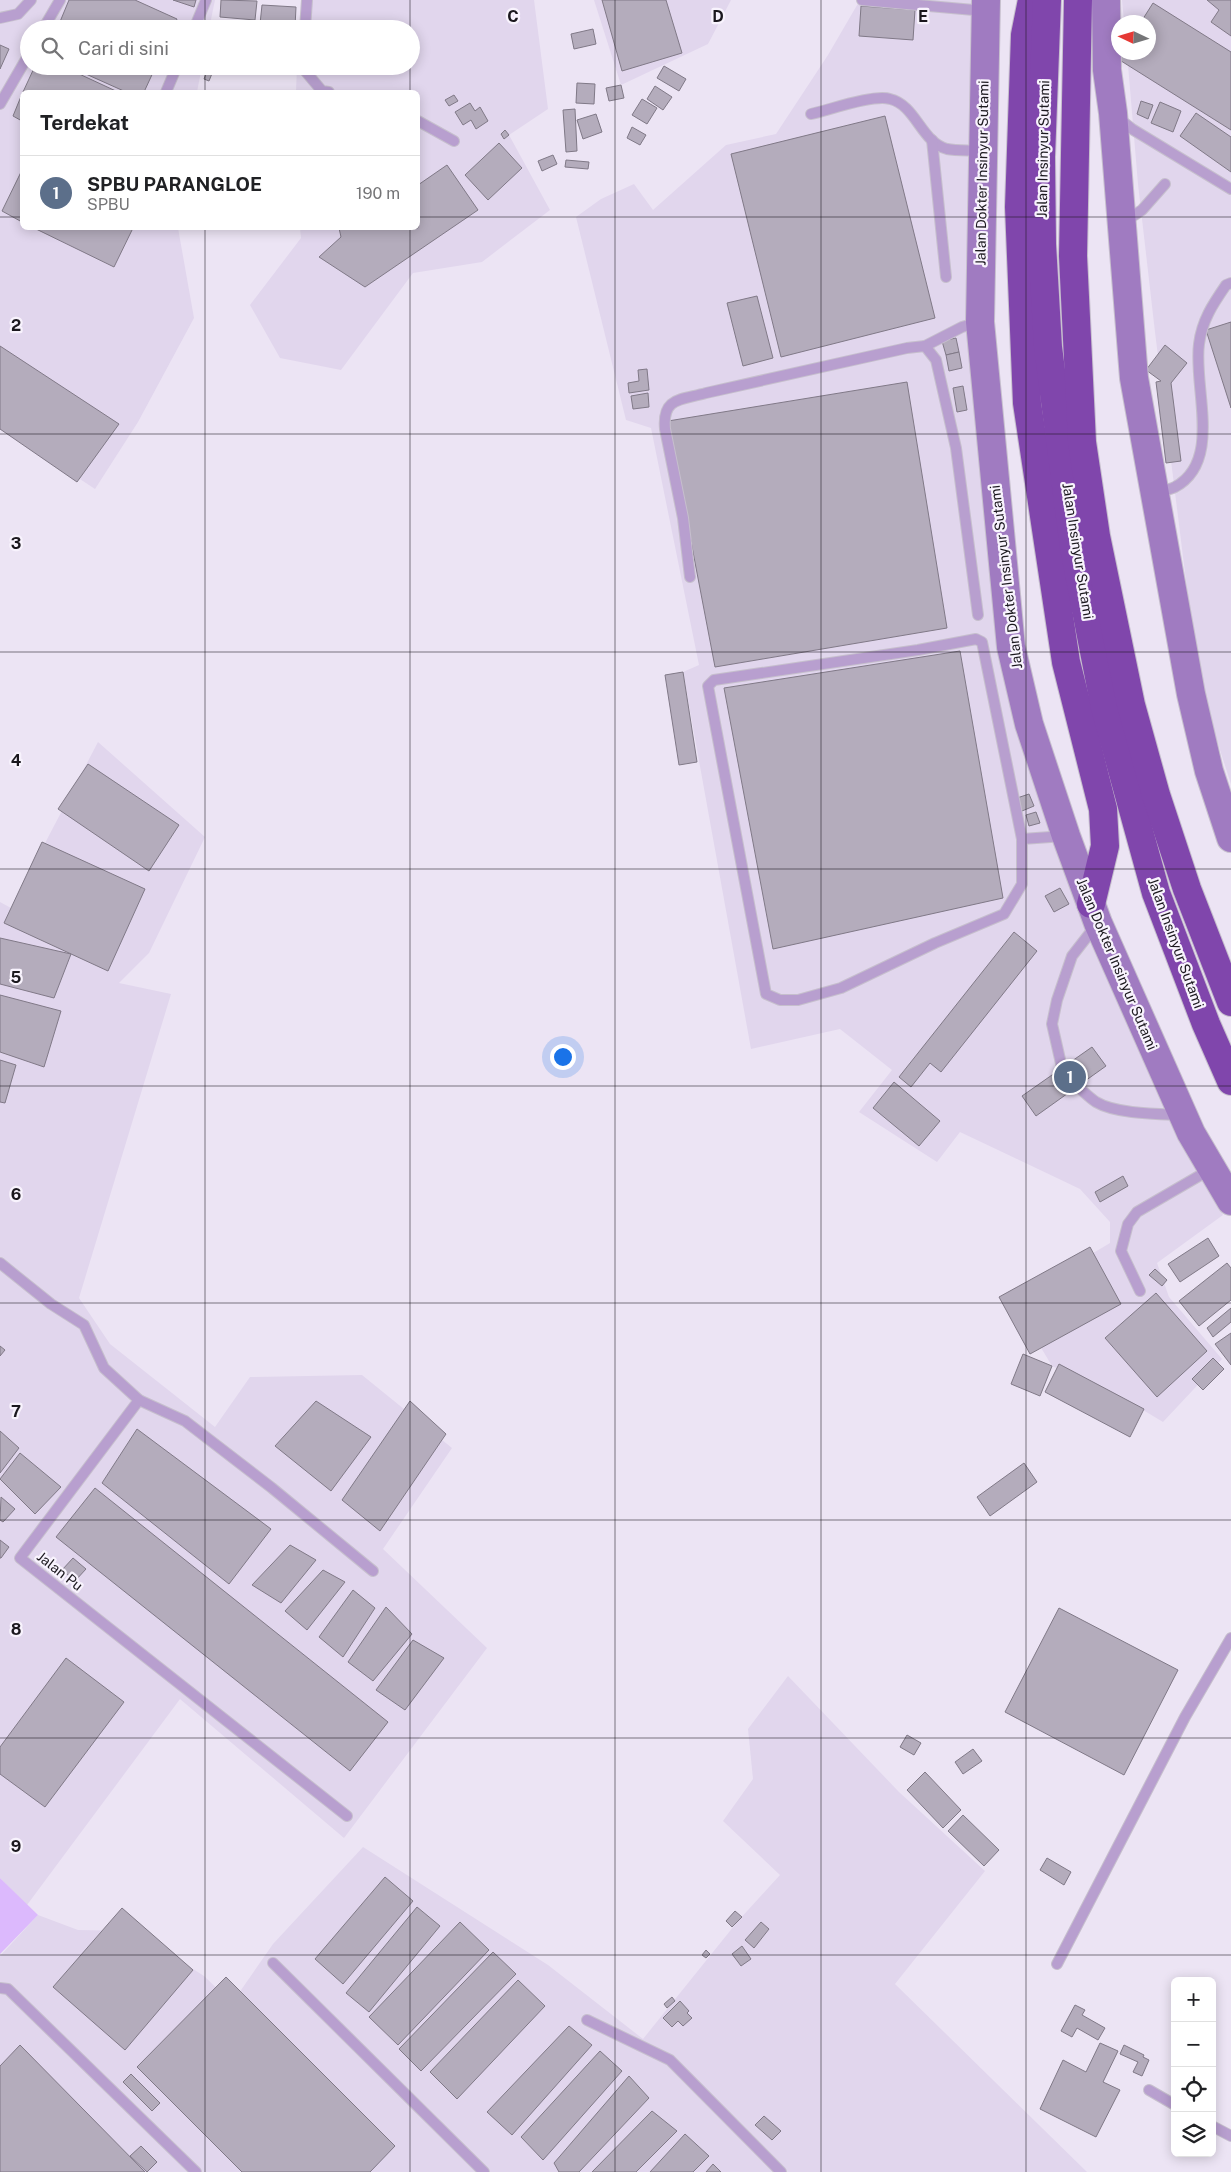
<!DOCTYPE html>
<html lang="id">
<meta charset="utf-8">
<style>
body{margin:0;font-family:"Public Sans",sans-serif;background:#f6f6f6;color:#202124}
.controls{position:absolute;right:15px;bottom:15px;display:grid;overflow:hidden;border-radius:8px;box-shadow:0 2px 12px #0003}
.controls button{width:45px;height:45px;display:grid;place-items:center;padding:0;border:0;border-bottom:1px solid #e0e0e0;background:#fff;color:#202124;font:25px sans-serif}
.compass{position:absolute;left:1111px;top:15px;width:45px;height:45px;border-radius:50%;background:#fff;box-shadow:0 2px 12px #0003;rotate:274deg}
.you{position:absolute;left:562px;top:1056px;width:18px;height:18px;margin:-12px;border:4px solid #fff;border-radius:50%;background:#1a73e8;box-shadow:0 0 0 8px #1a73e833}
.badge{display:grid;place-items:center;width:32px;height:32px;border-radius:50%;background:#0f766e;color:#fff;font-size:16px;font-weight:700}
.pin{position:absolute;translate:-50% -50%;border:2px solid #fff;box-shadow:0 1px 5px #0006}
.list{margin:0;padding:0;list-style:none}
h2{display:flex;justify-content:space-between;align-items:center;height:65px;margin:0;padding:0 20px;font-size:21px}
h2 small{font-size:16px;font-weight:400;color:#757577}
.list li{display:grid;grid-template-columns:32px 1fr auto;gap:15px;align-items:center;box-sizing:border-box;height:75px;padding:0 20px;border-top:1px solid #e0e0e0}
.list b{display:block;font-size:19px;white-space:nowrap}
.list p{margin:0;font-size:16px;white-space:nowrap;color:#757577}
.list em{font-size:16px;font-style:normal;color:#757577}
.icon{flex:none;width:28px;height:28px;fill:none;stroke:currentColor;stroke-width:2;stroke-linecap:round;stroke-linejoin:round}
.map{position:relative;flex:none;width:1231px;height:2172px;overflow:hidden}
.search{position:absolute;background:#fff;box-shadow:0 2px 12px #0003;left:20px;top:20px;width:400px;height:55px;display:flex;align-items:center;gap:12px;box-sizing:border-box;padding:0 18px;border-radius:28px;color:#757577;font-size:19px}
.panel{position:absolute;background:#fff;box-shadow:0 2px 12px #0003;left:20px;top:90px;width:400px;height:140px;border-radius:8px}
.map>svg:first-child{display:block}
.built{fill:#e1d6ed}
.green{fill:#dcb9fd}
.building{fill:#b4acbc;stroke:#807987}
.lines{fill:none;stroke-linecap:round;stroke-linejoin:round}
.lane-casing{stroke:#c6bfcd;stroke-width:12}
.secondary-casing{stroke:#c6bfcd;stroke-width:30}
.highway-casing{stroke:#c6bfcd;stroke-width:30}
.lane{stroke:#b89fcf;stroke-width:10}
.secondary{stroke:#a07bc1;stroke-width:28}
.highway{stroke:#8046ac;stroke-width:28}
.grid{fill:none;stroke:#1b181e;stroke-width:1;stroke-opacity:0.55}
.labels{text-anchor:middle;stroke-width:4.5;stroke-linejoin:round;paint-order:stroke}
.street-label{font-size:14px;fill:#1b181e;stroke:#f8f3fd}
.grid-label{font-size:16px;text-anchor:middle;font-weight:bold;fill:#1b181e;stroke:#f8f3fd;stroke-width:4.5;stroke-linejoin:round;paint-order:stroke}
</style>
<div class="map">
<svg width="1231" height="2172" viewBox="0 0 1231 2172">
<rect width="100%" height="100%" fill="#ece4f4"/>
<g class="built">
<polygon points="0,0 215,0 209,29 29,29 29,66 202,66 197,92 22,92 22,228 178,228 194,318 138,422 95,489 0,426"/>
<polygon points="304,0 534,0 548,109 509,135 550,210 482,262 413,273 341,370 280,358 250,305 301,238 300,228 418,228 418,92 296,92 297,66 411,66 411,29 303,29"/>
<polygon points="594,0 731,0 708,44 621,85"/>
<polygon points="860,0 976,0 970,132 971,256 1020,729 1125,1020 1184,1145 1223,1215 1157,1263 1169,1297 1222,1359 1163,1422 1123,1398 1052,1366 1013,1301 1110,1243 1110,1222 1080,1189 960,1132 937,1162 859,1112 892,1070 840,1029 751,1049 683,672 699,665 651,428 626,420 576,217 601,199 634,184 653,210 726,145 776,134 828,55"/>
<polygon points="1122,0 1231,0 1231,784 1199,685 1155,332 1138,184 1127,53 1148,52 1148,22 1124,22"/>
<polygon points="98,742 205,837 149,953 119,983 171,994 79,1298 110,1344 215,1427 250,1377 362,1375 452,1448 383,1549 487,1648 344,1838 180,1699 27,1905 0,1878 0,902 11,908"/>
<polygon points="788,1676 899,1792 985,1871 895,1984 1087,2172 0,2172 0,1956 38,1915 78,1930 133,1931 204,1976 232,2003 273,1944 363,1847 548,1965 643,2039 738,1921 780,1875 723,1821 753,1779 748,1729"/>
</g>
<polygon class="green" points="0,1878 38,1915 0,1954"/>
<g class="building">
<polygon points="69,0 135,0 177,19 173,29 57,29"/>
<polygon points="173,0 196,0 194,7"/>
<polygon points="221,0 257,1 255,20 220,17"/>
<polygon points="602,0 666,0 682,53 622,71"/>
<polygon points="1207,0 1231,0 1231,36 1211,22 1219,10"/>
<polygon points="1153,3 1231,52 1231,130 1118,59 1122,52 1148,52 1148,22 1141,22"/>
<polygon points="262,5 296,7 295,27 260,24"/>
<polygon points="861,6 915,10 913,40 859,36"/>
<polygon points="233,22 257,25 256,29 232,29"/>
<polygon points="593,29 596,44 574,49 571,34"/>
<polygon points="0,45 9,49 0,69"/>
<polygon points="35,66 62,66 118,92 23,92"/>
<polygon points="68,66 156,66 144,92 126,92"/>
<polygon points="209,66 215,66 209,81 204,79"/>
<polygon points="664,66 686,79 679,91 657,78"/>
<polygon points="577,83 595,84 594,104 576,103"/>
<polygon points="621,85 624,98 609,101 606,88"/>
<polygon points="655,86 672,97 663,110 647,99"/>
<polygon points="22,94 22,121 13,116"/>
<polygon points="454,95 458,101 449,106 445,100"/>
<polygon points="642,99 657,108 647,124 632,115"/>
<polygon points="1141,101 1153,105 1148,119 1137,114"/>
<polygon points="1160,102 1181,111 1173,132 1151,123"/>
<polygon points="470,103 475,111 480,107 488,121 476,129 471,120 463,125 455,112"/>
<polygon points="575,109 577,151 566,152 563,110"/>
<polygon points="1196,113 1231,137 1231,172 1180,136"/>
<polygon points="596,114 602,132 583,139 577,120"/>
<polygon points="885,116 935,318 781,357 731,154"/>
<polygon points="632,127 646,135 640,145 627,138"/>
<polygon points="505,130 509,135 504,139 501,134"/>
<polygon points="499,143 522,168 488,200 465,175"/>
<polygon points="553,155 557,164 542,171 538,161"/>
<polygon points="566,160 589,162 588,169 565,167"/>
<polygon points="447,165 478,210 365,287 319,257 341,237 339,228 418,228 418,185"/>
<polygon points="22,170 22,222 2,211"/>
<polygon points="34,228 133,228 114,267"/>
<polygon points="757,296 773,358 743,366 727,303"/>
<polygon points="1231,322 1231,408 1206,330"/>
<polygon points="956,338 959,352 946,355 942,341"/>
<polygon points="1165,345 1187,363 1171,383 1181,461 1166,463 1156,382 1161,381 1146,370"/>
<polygon points="0,346 119,424 77,482 0,429"/>
<polygon points="959,352 962,368 949,371 946,355"/>
<polygon points="647,369 649,390 629,393 628,383 639,381 638,370"/>
<polygon points="907,382 947,628 715,667 668,421"/>
<polygon points="963,386 967,410 957,412 953,388"/>
<polygon points="648,393 649,407 633,409 631,396"/>
<polygon points="960,651 1003,898 773,949 724,688"/>
<polygon points="683,672 697,762 679,765 665,675"/>
<polygon points="88,764 179,825 149,871 58,809"/>
<polygon points="1029,794 1034,806 1022,811 1017,798"/>
<polygon points="1036,812 1040,823 1029,826 1026,815"/>
<polygon points="42,842 145,889 108,971 4,923"/>
<polygon points="1060,888 1069,904 1054,912 1045,896"/>
<polygon points="1014,932 1037,951 941,1072 930,1063 911,1087 899,1077"/>
<polygon points="0,938 71,954 54,998 0,984"/>
<polygon points="0,995 61,1011 44,1067 0,1052"/>
<polygon points="1092,1047 1106,1066 1036,1116 1022,1096"/>
<polygon points="0,1060 16,1065 5,1103 0,1102"/>
<polygon points="894,1082 940,1121 919,1146 873,1108"/>
<polygon points="1123,1176 1128,1186 1100,1202 1095,1192"/>
<polygon points="1208,1238 1219,1256 1180,1282 1168,1264"/>
<polygon points="1090,1247 1121,1304 1030,1354 999,1297"/>
<polygon points="1227,1263 1231,1268 1231,1300 1199,1326 1179,1301"/>
<polygon points="1155,1269 1167,1280 1162,1286 1149,1275"/>
<polygon points="1156,1293 1207,1351 1157,1397 1105,1338"/>
<polygon points="1231,1308 1231,1322 1213,1337 1207,1328"/>
<polygon points="1231,1333 1231,1365 1215,1344"/>
<polygon points="0,1346 5,1350 0,1356"/>
<polygon points="1023,1354 1052,1366 1040,1396 1011,1384"/>
<polygon points="1213,1358 1224,1369 1203,1390 1192,1379"/>
<polygon points="1059,1364 1144,1409 1130,1437 1045,1392"/>
<polygon points="316,1401 371,1437 331,1491 275,1446"/>
<polygon points="410,1401 446,1434 380,1531 342,1500"/>
<polygon points="137,1429 271,1529 229,1584 102,1483"/>
<polygon points="0,1431 19,1448 0,1473"/>
<polygon points="20,1453 61,1487 35,1514 0,1479"/>
<polygon points="1024,1463 1037,1482 990,1516 977,1497"/>
<polygon points="95,1488 388,1722 350,1771 56,1537"/>
<polygon points="1,1497 15,1509 3,1522 0,1520"/>
<polygon points="0,1540 9,1547 1,1558 0,1558"/>
<polygon points="290,1545 316,1560 281,1603 252,1585"/>
<polygon points="73,1558 86,1569 75,1581 62,1570"/>
<polygon points="323,1570 345,1582 307,1630 285,1611"/>
<polygon points="353,1590 375,1608 343,1657 319,1637"/>
<polygon points="386,1607 412,1634 373,1681 348,1662"/>
<polygon points="1059,1608 1178,1670 1124,1775 1005,1712"/>
<polygon points="413,1640 444,1658 405,1710 376,1690"/>
<polygon points="66,1658 124,1702 45,1807 0,1774 0,1747"/>
<polygon points="907,1735 921,1743 914,1755 900,1747"/>
<polygon points="973,1749 982,1761 963,1774 955,1762"/>
<polygon points="925,1772 961,1810 943,1828 907,1790"/>
<polygon points="963,1815 999,1850 984,1866 948,1831"/>
<polygon points="1047,1858 1071,1872 1064,1885 1040,1870"/>
<polygon points="385,1877 413,1901 343,1984 315,1959"/>
<polygon points="417,1907 440,1926 369,2012 346,1993"/>
<polygon points="122,1908 193,1970 125,2050 53,1987"/>
<polygon points="735,1911 742,1917 732,1927 726,1921"/>
<polygon points="460,1922 489,1950 398,2045 369,2017"/>
<polygon points="761,1922 769,1929 754,1948 745,1940"/>
<polygon points="742,1946 751,1959 741,1966 732,1954"/>
<polygon points="706,1950 710,1954 706,1958 702,1955"/>
<polygon points="493,1952 516,1974 421,2071 399,2049"/>
<polygon points="226,1977 395,2146 370,2172 242,2172 137,2067"/>
<polygon points="518,1980 545,2006 457,2099 430,2072"/>
<polygon points="672,1997 675,2001 667,2008 664,2004"/>
<polygon points="680,2001 689,2011 687,2013 692,2018 683,2026 678,2021 672,2027 663,2018"/>
<polygon points="1075,2005 1085,2010 1082,2015 1105,2028 1098,2040 1077,2028 1072,2037 1061,2031"/>
<polygon points="569,2026 592,2045 512,2135 487,2112"/>
<polygon points="1100,2043 1118,2051 1103,2082 1120,2090 1096,2137 1040,2109 1063,2060 1086,2072"/>
<polygon points="20,2045 145,2172 0,2172 0,2066"/>
<polygon points="1124,2045 1144,2055 1143,2057 1149,2060 1142,2076 1133,2072 1138,2062 1120,2054"/>
<polygon points="600,2051 622,2071 543,2160 521,2137"/>
<polygon points="131,2074 160,2103 152,2111 123,2082"/>
<polygon points="629,2076 649,2098 579,2172 559,2172 554,2163"/>
<polygon points="652,2111 677,2131 636,2172 592,2172"/>
<polygon points="764,2116 781,2131 772,2140 755,2125"/>
<polygon points="685,2134 709,2156 693,2172 650,2172"/>
<polygon points="141,2146 157,2162 147,2172 130,2156"/>
<polygon points="713,2164 721,2172 706,2172"/>
</g>
<g class="lines">
<defs>
<g id="lane">
<polyline points="862,0 985,11"/>
<polyline points="0,18 18,14 31,0"/>
<polyline points="43,29 60,0"/>
<polyline points="194,29 206,0"/>
<polyline points="305,29 307,0"/>
<polyline points="301,66 322,91 329,92"/>
<polyline points="166,92 177,66"/>
<polyline points="0,104 29,54"/>
<path d="M811 114C829 110 874 94 890 99 916 105 921 142 947 149 957 151 971 150 982 151"/>
<polyline points="1117,117 1132,129 1231,189"/>
<polyline points="418,121 454,141"/>
<polyline points="932,140 946,277"/>
<polyline points="1124,222 1142,210 1165,184"/>
<polyline points="925,346 962,327 979,322"/>
<path d="M1156 491C1162 490 1170 490 1175 487 1223 461 1193 387 1199 344 1202 320 1213 304 1226 285L1231 283"/>
<path d="M690 577 683 518 665 429C662 397 681 400 706 393L907 348 925 346 936 360 956 448 978 615"/>
<polygon points="976,639 982,642 1022,839 1022,884 1004,914 935,943 841,988 798,1000 780,1000 766,994 708,686 714,680 918,650"/>
<polyline points="1022,839 1065,836"/>
<polyline points="1062,1068 1052,1024 1057,1000 1072,956 1097,924"/>
<path d="M1078 1087C1084 1092 1090 1098 1096 1102 1116 1114 1158 1114 1181 1115"/>
<polyline points="0,1263 51,1304 84,1325 104,1368 139,1400 20,1558 347,1816"/>
<polyline points="1140,1291 1121,1251 1128,1224 1137,1212 1211,1169"/>
<polyline points="139,1400 185,1421 272,1488 373,1571"/>
<polyline points="273,1963 484,2172"/>
<polyline points="1057,1964 1185,1717 1231,1638"/>
<polyline points="0,1988 8,1989 196,2172"/>
<polyline points="587,2020 670,2060 781,2172"/>
<polyline points="1149,2090 1175,2105"/>
<polyline points="1212,2126 1231,2136"/>
</g>
<g id="secondary">
<polyline points="986,0 980,322 1011,647 1029,724 1066,836 1098,923 1191,1133 1231,1201"/>
<polyline points="1106,0 1107,70 1113,113 1134,378 1191,694 1209,771 1231,838"/>
</g>
<g id="highway">
<polyline points="1032,0 1025,35 1019,207 1027,403 1066,662 1103,809 1105,846 1091,904"/>
<polyline points="1047,0 1041,157 1042,244 1048,347 1074,548 1105,708 1156,893 1206,1024 1231,1081"/>
<polyline points="1078,0 1073,256 1082,442 1096,536 1131,705 1156,795 1187,889 1231,1002"/>
</g>
</defs>
<use href="#lane" class="lane-casing"/>
<use href="#secondary" class="secondary-casing"/>
<use href="#highway" class="highway-casing"/>
<use href="#lane" class="lane"/>
<use href="#secondary" class="secondary"/>
<use href="#highway" class="highway"/>
</g>
<path class="grid" d="M205 0V29M410 0V29M615 0V2172M821 0V2172M1026 0V2172M205 66V92M410 66V92M0 217H22M418 217H1231M205 228V2172M410 228V2172M0 434H1231M0 652H1231M0 869H1231M0 1086H1231M0 1303H1231M0 1520H1231M0 1738H1231M0 1955H1231"/>
<g class="labels">
<g class="street-label">
<text transform="translate(1043 149) rotate(-89)" y="5">Jalan Insinyur Sutami</text>
<text transform="translate(982 173) rotate(-89)" y="5">Jalan Dokter Insinyur Sutami</text>
<text transform="translate(1078 551) rotate(81)" y="5">Jalan Insinyur Sutami</text>
<text transform="translate(1006 577) rotate(-97)" y="5">Jalan Dokter Insinyur Sutami</text>
<text transform="translate(1176 943) rotate(70)" y="5">Jalan Insinyur Sutami</text>
<text transform="translate(1117 964) rotate(67)" y="5">Jalan Dokter Insinyur Sutami</text>
<text transform="translate(60 1571) rotate(38)" y="5">Jalan Pu</text>
</g>
</g>
<g class="grid-label">
<text x="513" y="22">C</text>
<text x="718" y="22">D</text>
<text x="923" y="22">E</text>
<text x="16" y="331">2</text>
<text x="16" y="549">3</text>
<text x="16" y="766">4</text>
<text x="16" y="983">5</text>
<text x="16" y="1200">6</text>
<text x="16" y="1417">7</text>
<text x="16" y="1635">8</text>
<text x="16" y="1852">9</text>
</g>
</svg>
<div class="controls">
<button>+</button>
<button>−</button>
<button><svg class="icon" aria-label="locate" viewBox="0 0 24 24"><circle cx="12" cy="12" r="6"/><path d="M12 2v4M12 18v4M2 12h4M18 12h4"/></svg></button>
<button><svg class="icon" aria-label="layers" viewBox="0 0 24 24"><path d="M12 4l9 5-9 5-9-5zM3 14l9 5 9-5"/></svg></button>
</div>
<svg class="compass" viewBox="-18 -18 36 36"><path d="M0-13l5 13h-10z" fill="#e53935"/><path d="M0 13l5-13h-10z" fill="#757577"/></svg>
<div class="you"></div>
<div class="pin badge" style="left:1070px;top:1077px;background:#5c6f8a">1</div>
<div class="search"><svg class="icon" aria-label="search" viewBox="0 0 24 24"><circle cx="10" cy="10" r="6"/><path d="M15 15l6 6"/></svg>Cari di sini</div>
<section class="panel">
<h2>Terdekat<small></small></h2>
<ul class="list">
<li><span class="badge" style="background:#5c6f8a">1</span><div><b>SPBU PARANGLOE</b><p>SPBU</p></div><em>190 m</em></li>
</ul>
</section>
</div>
